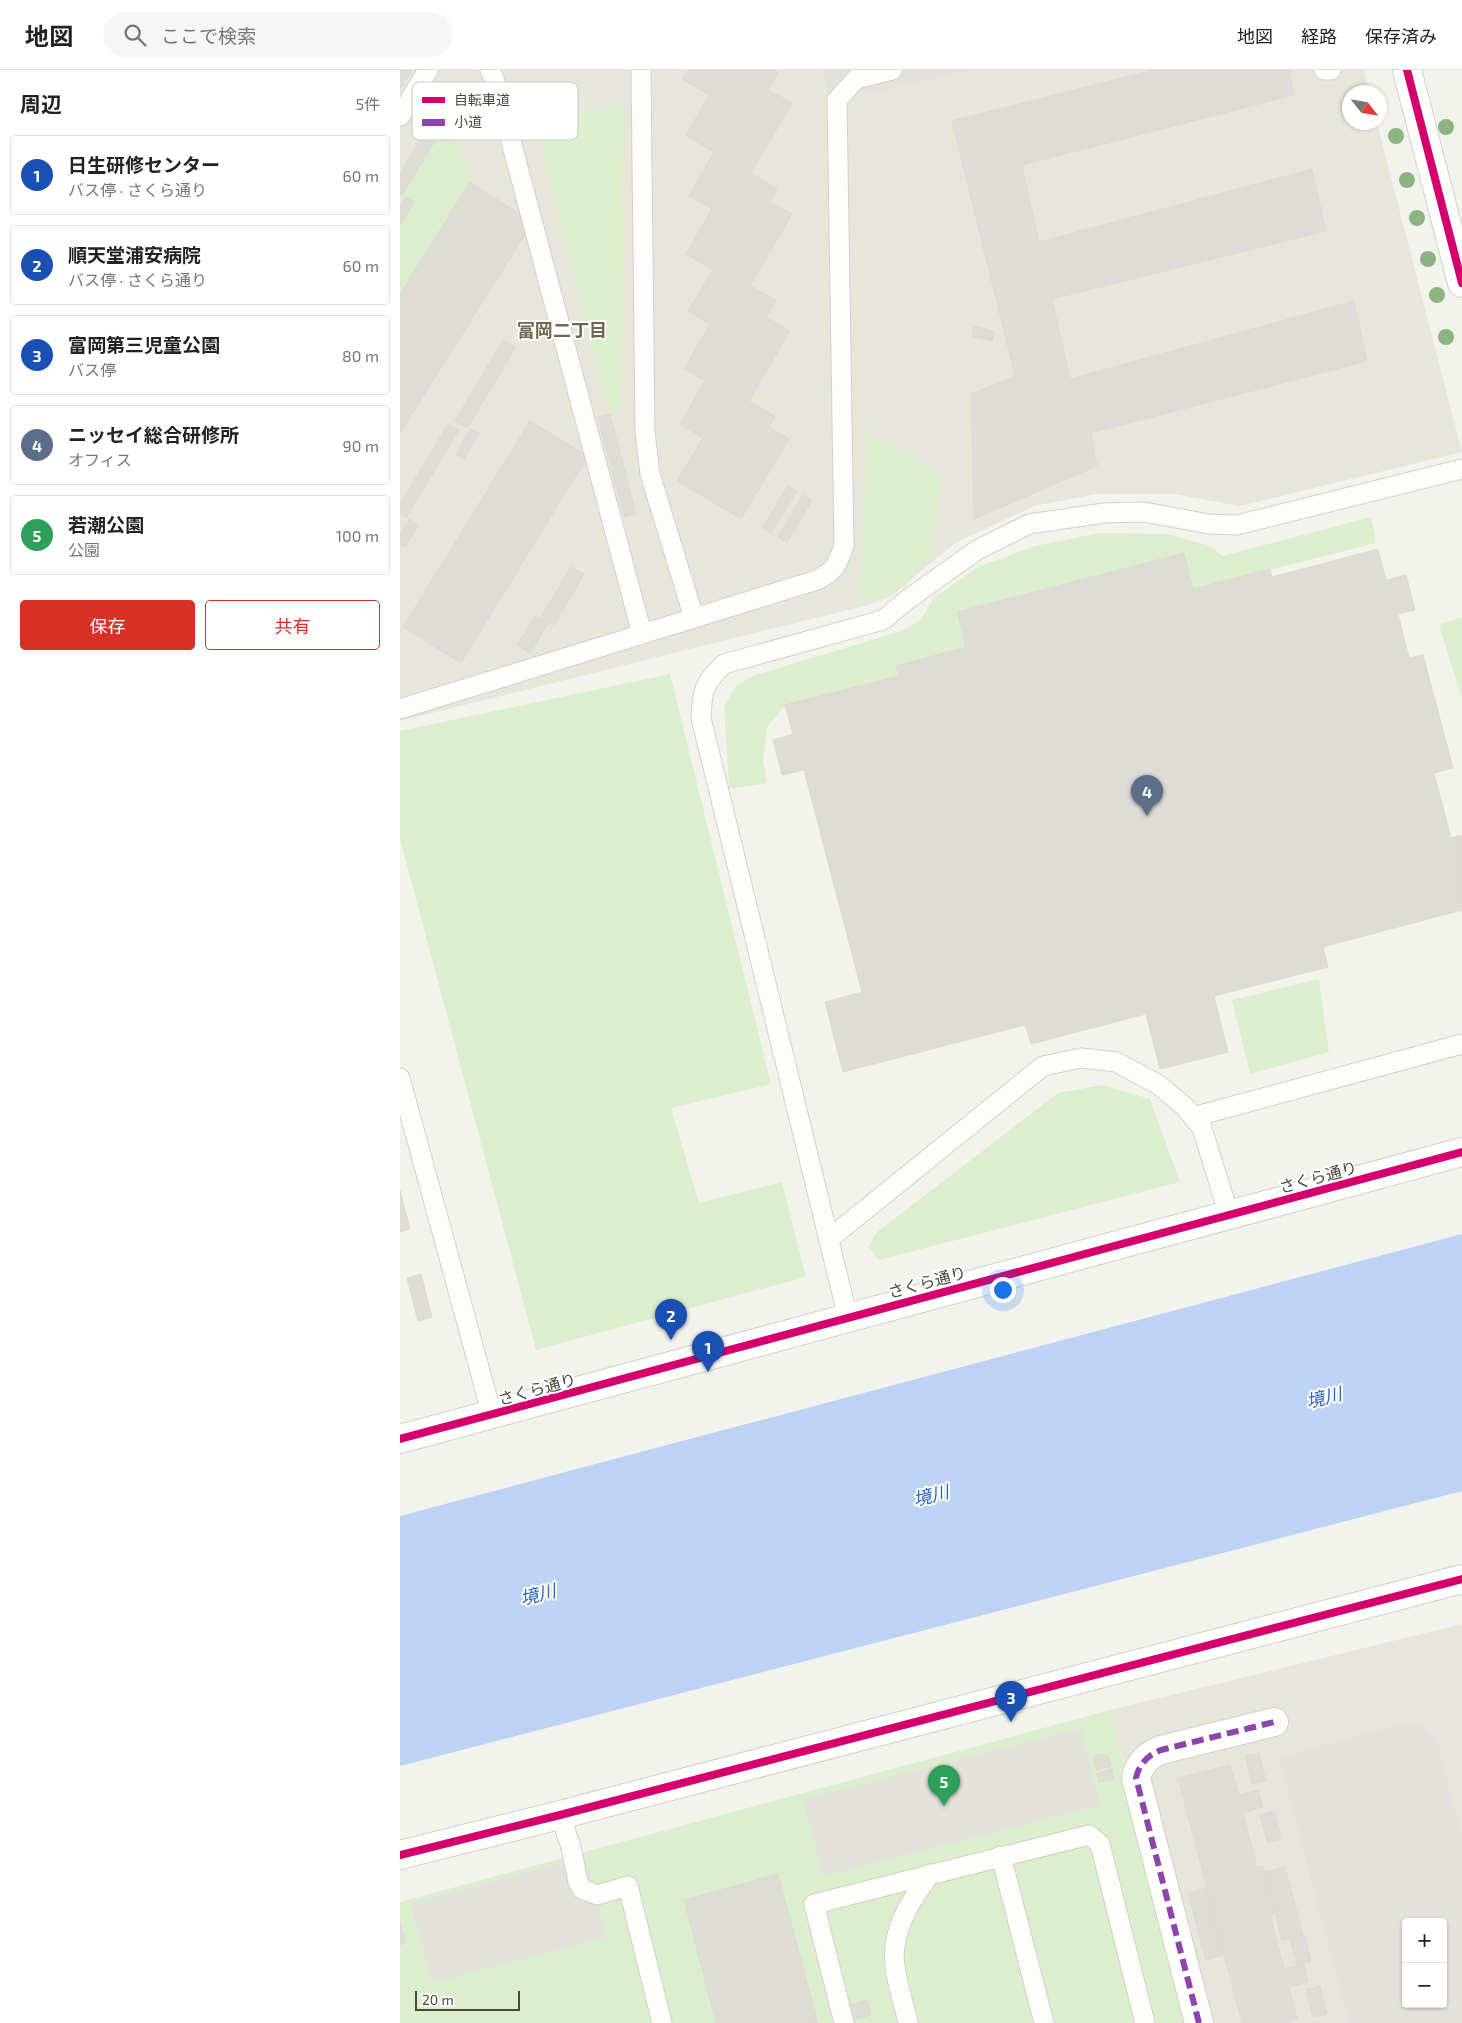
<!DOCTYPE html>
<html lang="ja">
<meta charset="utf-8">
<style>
body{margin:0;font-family:"Exo 2","Noto Sans JP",sans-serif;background:#f6f6f6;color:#222}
.controls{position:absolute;right:15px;bottom:15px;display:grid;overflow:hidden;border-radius:5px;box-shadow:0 1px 4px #0004}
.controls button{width:45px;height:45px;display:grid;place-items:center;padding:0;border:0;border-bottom:1px solid #e0e0e0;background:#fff;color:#222;font:25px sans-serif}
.compass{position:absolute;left:942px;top:15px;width:45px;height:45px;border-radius:50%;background:#fff;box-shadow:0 1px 4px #0004;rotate:121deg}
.scale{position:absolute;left:15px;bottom:12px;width:105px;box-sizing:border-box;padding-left:5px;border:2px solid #4b4738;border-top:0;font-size:14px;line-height:18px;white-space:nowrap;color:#4b4738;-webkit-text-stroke:4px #fff;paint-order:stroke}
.you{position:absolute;left:602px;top:1219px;width:18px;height:18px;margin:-12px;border:4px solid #fff;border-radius:50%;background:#1a73e8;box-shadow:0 0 0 8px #1a73e833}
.badge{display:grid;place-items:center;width:32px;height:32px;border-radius:50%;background:#d93025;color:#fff;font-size:16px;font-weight:700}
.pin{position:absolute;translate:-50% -41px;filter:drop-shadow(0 1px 2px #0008)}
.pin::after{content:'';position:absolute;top:26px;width:18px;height:15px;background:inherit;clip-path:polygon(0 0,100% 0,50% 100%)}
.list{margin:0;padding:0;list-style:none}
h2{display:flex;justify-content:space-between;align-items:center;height:65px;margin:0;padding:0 20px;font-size:21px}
h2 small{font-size:16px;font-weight:400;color:#767676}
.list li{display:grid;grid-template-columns:32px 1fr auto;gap:15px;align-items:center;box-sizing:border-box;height:80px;margin:0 10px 10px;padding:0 10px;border:1px solid #e0e0e0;border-radius:5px}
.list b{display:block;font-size:19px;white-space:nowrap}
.list p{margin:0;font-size:16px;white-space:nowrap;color:#767676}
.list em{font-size:16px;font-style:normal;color:#767676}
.actions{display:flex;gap:10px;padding:15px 20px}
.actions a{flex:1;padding:11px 0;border:1px solid #d93025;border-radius:5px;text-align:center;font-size:18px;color:#d93025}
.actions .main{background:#d93025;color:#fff}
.icon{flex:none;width:28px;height:28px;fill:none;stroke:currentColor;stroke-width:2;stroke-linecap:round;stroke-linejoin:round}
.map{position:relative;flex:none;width:1062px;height:1953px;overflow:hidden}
header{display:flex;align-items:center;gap:30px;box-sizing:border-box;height:70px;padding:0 25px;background:#fff;border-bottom:1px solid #e0e0e0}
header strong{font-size:24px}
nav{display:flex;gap:28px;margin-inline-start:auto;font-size:18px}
.search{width:350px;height:45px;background:#f6f6f6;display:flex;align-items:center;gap:12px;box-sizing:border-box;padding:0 18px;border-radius:28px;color:#767676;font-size:19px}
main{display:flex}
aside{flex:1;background:#fff}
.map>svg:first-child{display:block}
.residential{fill:#e7e6db;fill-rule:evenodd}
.green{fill:#dbefcd}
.parking{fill:#e3e2dc;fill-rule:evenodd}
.water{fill:#bdd3f3}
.building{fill:#dddcd6;stroke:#dcdad3}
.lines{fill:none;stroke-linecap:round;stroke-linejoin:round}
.service-casing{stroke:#d1d1cb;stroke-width:21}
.pedestrian-casing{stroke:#d1d1cb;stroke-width:30}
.tertiary-casing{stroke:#d1d1cb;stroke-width:30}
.service{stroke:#fdfdfc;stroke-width:19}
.pedestrian{stroke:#fdfdfc;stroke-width:28}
.tertiary{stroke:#fdfdfc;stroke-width:28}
.quiet{stroke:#8e44ad;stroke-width:6;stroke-dasharray:12 6;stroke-linecap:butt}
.cycleway-casing{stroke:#fff;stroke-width:11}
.cycleway{stroke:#d6006c;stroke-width:8}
.tree{fill:#8cb481}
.labels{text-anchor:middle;stroke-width:4;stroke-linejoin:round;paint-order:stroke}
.street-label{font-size:16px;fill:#4b4738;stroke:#fff}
.neighbourhood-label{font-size:18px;font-weight:bold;fill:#6f684f;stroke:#fff}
.water-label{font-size:18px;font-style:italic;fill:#2a64be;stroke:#fff}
.key{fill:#fff;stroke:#c9c8c3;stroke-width:1}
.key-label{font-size:14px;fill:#4b4738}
</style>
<header>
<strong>地図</strong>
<div class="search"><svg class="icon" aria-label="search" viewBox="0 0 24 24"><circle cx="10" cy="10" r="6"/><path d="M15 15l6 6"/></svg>ここで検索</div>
<nav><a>地図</a><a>経路</a><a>保存済み</a></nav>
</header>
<main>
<aside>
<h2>周辺<small>5件</small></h2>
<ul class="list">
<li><span class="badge" style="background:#1a4fb4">1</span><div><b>日生研修センター</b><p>バス停 · さくら通り</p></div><em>60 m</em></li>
<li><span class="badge" style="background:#1a4fb4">2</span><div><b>順天堂浦安病院</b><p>バス停 · さくら通り</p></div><em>60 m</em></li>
<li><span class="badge" style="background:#1a4fb4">3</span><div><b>富岡第三児童公園</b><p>バス停</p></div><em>80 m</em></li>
<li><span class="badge" style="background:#5c6f8a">4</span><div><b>ニッセイ総合研修所</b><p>オフィス</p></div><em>90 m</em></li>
<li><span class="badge" style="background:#2e9e5b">5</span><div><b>若潮公園</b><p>公園</p></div><em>100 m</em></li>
</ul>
<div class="actions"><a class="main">保存</a><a>共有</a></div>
</aside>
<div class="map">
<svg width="1062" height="1953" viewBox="0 0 1062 1953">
<rect width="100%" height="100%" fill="#f3f3ee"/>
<g class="residential">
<polygon points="0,0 964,0 969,22 949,22 949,52 977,53 1062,382 840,436 774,424 697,424 634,436 555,473 490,527 472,534 0,651"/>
<path d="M1062 1554V1953H788L710 1640ZM1006 1852H1043V1934H1006Z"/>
</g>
<g class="green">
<polygon points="224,33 221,337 209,341 134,54"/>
<polygon points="51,45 70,112 0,224 0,126"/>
<polygon points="467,360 542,406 530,480 516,503 504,517 460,535"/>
<polygon points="971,447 976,473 793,519 784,483 557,542 566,577 497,596 499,606 385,636 367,657 363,690 367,713 329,719 324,636 336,616 355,605 502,561 520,550 535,527 578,497 635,476 699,463 767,464 811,476 822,486"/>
<polygon points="1062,547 1062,629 1039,555"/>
<polygon points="270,604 371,1014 271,1038 299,1133 382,1112 406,1207 136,1280 0,769 0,661"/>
<polygon points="919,909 929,982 850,1004 832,930"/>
<polygon points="703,1015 750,1029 780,1112 479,1190 468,1177 477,1162 658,1023"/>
<polygon points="710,1640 788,1953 0,1953 0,1832"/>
</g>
<g class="parking">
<polygon points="423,0 570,0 429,32"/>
<path d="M1008 1652 1022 1655 1030 1662 1037 1671 1062 1768V1953H949L879 1688ZM1006 1852H1043V1934H1006Z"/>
<polygon points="681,1659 700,1735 423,1806 403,1729"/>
<polygon points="185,1787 206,1867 32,1913 11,1833"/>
</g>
<polygon class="water" points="1062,1164 1062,1421 0,1696 0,1446"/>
<g class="building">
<polygon points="0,0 12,0 0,19"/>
<polygon points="288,0 375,0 378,2 368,20 392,33 351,103 377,119 370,132 392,144 350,216 376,230 366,247 390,261 349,331 375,346 369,357 389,369 341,449 277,411 303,368 280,354 305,311 284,299 310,254 288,241 313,200 286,184 312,139 289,126 314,82 286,65 309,25 282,9"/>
<polygon points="753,0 889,0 894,25 622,95 639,172 912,99 926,161 652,229 670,309 954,231 967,291 691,363 697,396 574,449 571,324 615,306 552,51"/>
<polygon points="39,38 51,45 2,125 0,124 0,103"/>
<polygon points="70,112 133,152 0,363 0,224"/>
<polygon points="6,127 14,132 1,154 0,137"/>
<polygon points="574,256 594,261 592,271 572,266"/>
<polygon points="103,270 116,277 67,358 55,351"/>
<polygon points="210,344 236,444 224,447 198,347"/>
<polygon points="130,351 188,386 61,593 3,557"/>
<polygon points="48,354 59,360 6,448 0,444 0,434"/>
<polygon points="70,359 79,364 64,389 56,384"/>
<polygon points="388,416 397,421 371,463 362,458"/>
<polygon points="403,425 412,430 387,473 378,467"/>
<polygon points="9,449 19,455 5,477 0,474 0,465"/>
<polygon points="978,479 986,510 1006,505 1015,540 998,544 1009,588 1023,585 1053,698 1034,703 1051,768 1062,765 1062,840 923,877 928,897 814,926 828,982 760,999 746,944 631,974 625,955 443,1002 425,932 462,922 404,700 382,705 373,670 393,664 385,635 499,606 496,596 566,577 557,542 784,483 793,519 870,499 872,507"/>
<polygon points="171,497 184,504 154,555 149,552 130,583 117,575 135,546 140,549"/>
<polygon points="0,1120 10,1159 0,1162"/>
<polygon points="21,1204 32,1247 18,1251 7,1208"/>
<polygon points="859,1683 866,1711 852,1714 845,1686"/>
<polygon points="701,1684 709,1687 711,1696 696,1700 693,1687"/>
<polygon points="830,1695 839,1725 858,1720 863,1737 843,1743 857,1797 863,1796 875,1843 870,1845 884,1899 904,1894 908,1912 889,1917 897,1949 883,1953 842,1953 778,1708"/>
<polygon points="712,1699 713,1709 699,1712 697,1703"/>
<polygon points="874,1741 882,1769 867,1772 860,1745"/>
<polygon points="885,1797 903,1865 882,1870 865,1802"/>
<polygon points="378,1804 418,1953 316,1953 284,1830"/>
<polygon points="806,1818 824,1885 806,1890 788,1823"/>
<polygon points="0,1852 6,1872 0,1875"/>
<polygon points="905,1865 911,1891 897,1895 890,1869"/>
<polygon points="920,1916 927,1944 913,1947 906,1920"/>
<polygon points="467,1930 471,1945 452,1950 447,1936"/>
</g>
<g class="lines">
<defs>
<g id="service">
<polyline points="90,0 95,11 242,564"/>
<polyline points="241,0 245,362 250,404 294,548"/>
<polyline points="924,0 931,0"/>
<polyline points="0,46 28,0"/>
<path d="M0 639 417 510C435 501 438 494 444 475L437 30 456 9 492 0"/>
<polyline points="0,1008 92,1345"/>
<polyline points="793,1047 1062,974"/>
<polyline points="429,1169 643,996 681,988 716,992 759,1015 786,1038 802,1058 829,1145"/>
<path d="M448 1248 301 648C302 620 304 613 324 594L483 550 507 530 577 480 629 454 704 443 744 442 809 454 837 455 1062 399"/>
<polyline points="160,1745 171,1777 178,1812 182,1819 197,1825 228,1816 262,1953"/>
<polyline points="601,1786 644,1953"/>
<polyline points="444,1953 414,1834 689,1765 700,1774 745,1953"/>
<path d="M508 1953C504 1934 497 1915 495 1896 490 1862 511 1830 530 1804"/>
</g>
<path id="pedestrian" d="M799 1953 736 1708C739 1694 748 1685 761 1680L874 1652"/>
<g id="tertiary">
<polyline points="1007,0 1062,213"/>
<polyline points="0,1369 1062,1082"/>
<polyline points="0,1785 160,1745 1062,1509"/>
</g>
</defs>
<use href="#service" class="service-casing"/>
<use href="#pedestrian" class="pedestrian-casing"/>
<use href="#tertiary" class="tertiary-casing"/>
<use href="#service" class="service"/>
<use href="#pedestrian" class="pedestrian"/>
<use href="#tertiary" class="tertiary"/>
<path class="quiet" d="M799 1953 736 1708C739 1694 748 1685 761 1680L874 1652"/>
<defs>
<g id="cycleway">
<polyline points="1007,0 1062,213"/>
<polyline points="0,1369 1062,1082"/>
<polyline points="0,1785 160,1745 1062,1509"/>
</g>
</defs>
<use href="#cycleway" class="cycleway-casing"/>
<use href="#cycleway" class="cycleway"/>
</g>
<g class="tree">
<circle cx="1046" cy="57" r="8"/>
<circle cx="996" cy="66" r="8"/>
<circle cx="1007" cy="110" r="8"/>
<circle cx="1017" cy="148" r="8"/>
<circle cx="1028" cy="189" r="8"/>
<circle cx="1037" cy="225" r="8"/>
<circle cx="1046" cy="267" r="8"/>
</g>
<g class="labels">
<g class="street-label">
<text transform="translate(918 1107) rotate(-15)" y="6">さくら通り</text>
<text transform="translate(527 1212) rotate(-15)" y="6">さくら通り</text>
<text transform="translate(137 1319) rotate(-15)" y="6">さくら通り</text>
</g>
<g class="neighbourhood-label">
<text x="162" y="267">富岡二丁目</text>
</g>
<g class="water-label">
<text transform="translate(924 1328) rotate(-14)" y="6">境川</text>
<text transform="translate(531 1426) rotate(-14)" y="6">境川</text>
<text transform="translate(138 1525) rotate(-14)" y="6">境川</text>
</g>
</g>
<rect x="12" y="12" width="166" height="58" rx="8" class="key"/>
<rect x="22" y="27" width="23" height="6" fill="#d6006c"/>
<rect x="22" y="49" width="23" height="7" fill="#8e44ad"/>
<g class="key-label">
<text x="54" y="35">自転車道</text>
<text x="54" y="57">小道</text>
</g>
</svg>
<div class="controls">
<button>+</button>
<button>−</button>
</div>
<svg class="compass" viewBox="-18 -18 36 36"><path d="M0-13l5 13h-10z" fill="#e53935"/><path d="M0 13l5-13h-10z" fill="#767676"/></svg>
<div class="scale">20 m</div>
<div class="you"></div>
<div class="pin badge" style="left:308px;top:1302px;background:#1a4fb4">1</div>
<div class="pin badge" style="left:271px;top:1270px;background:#1a4fb4">2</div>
<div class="pin badge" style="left:611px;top:1652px;background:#1a4fb4">3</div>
<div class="pin badge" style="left:747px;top:746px;background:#5c6f8a">4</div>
<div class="pin badge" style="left:544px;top:1736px;background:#2e9e5b">5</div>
</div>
</main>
